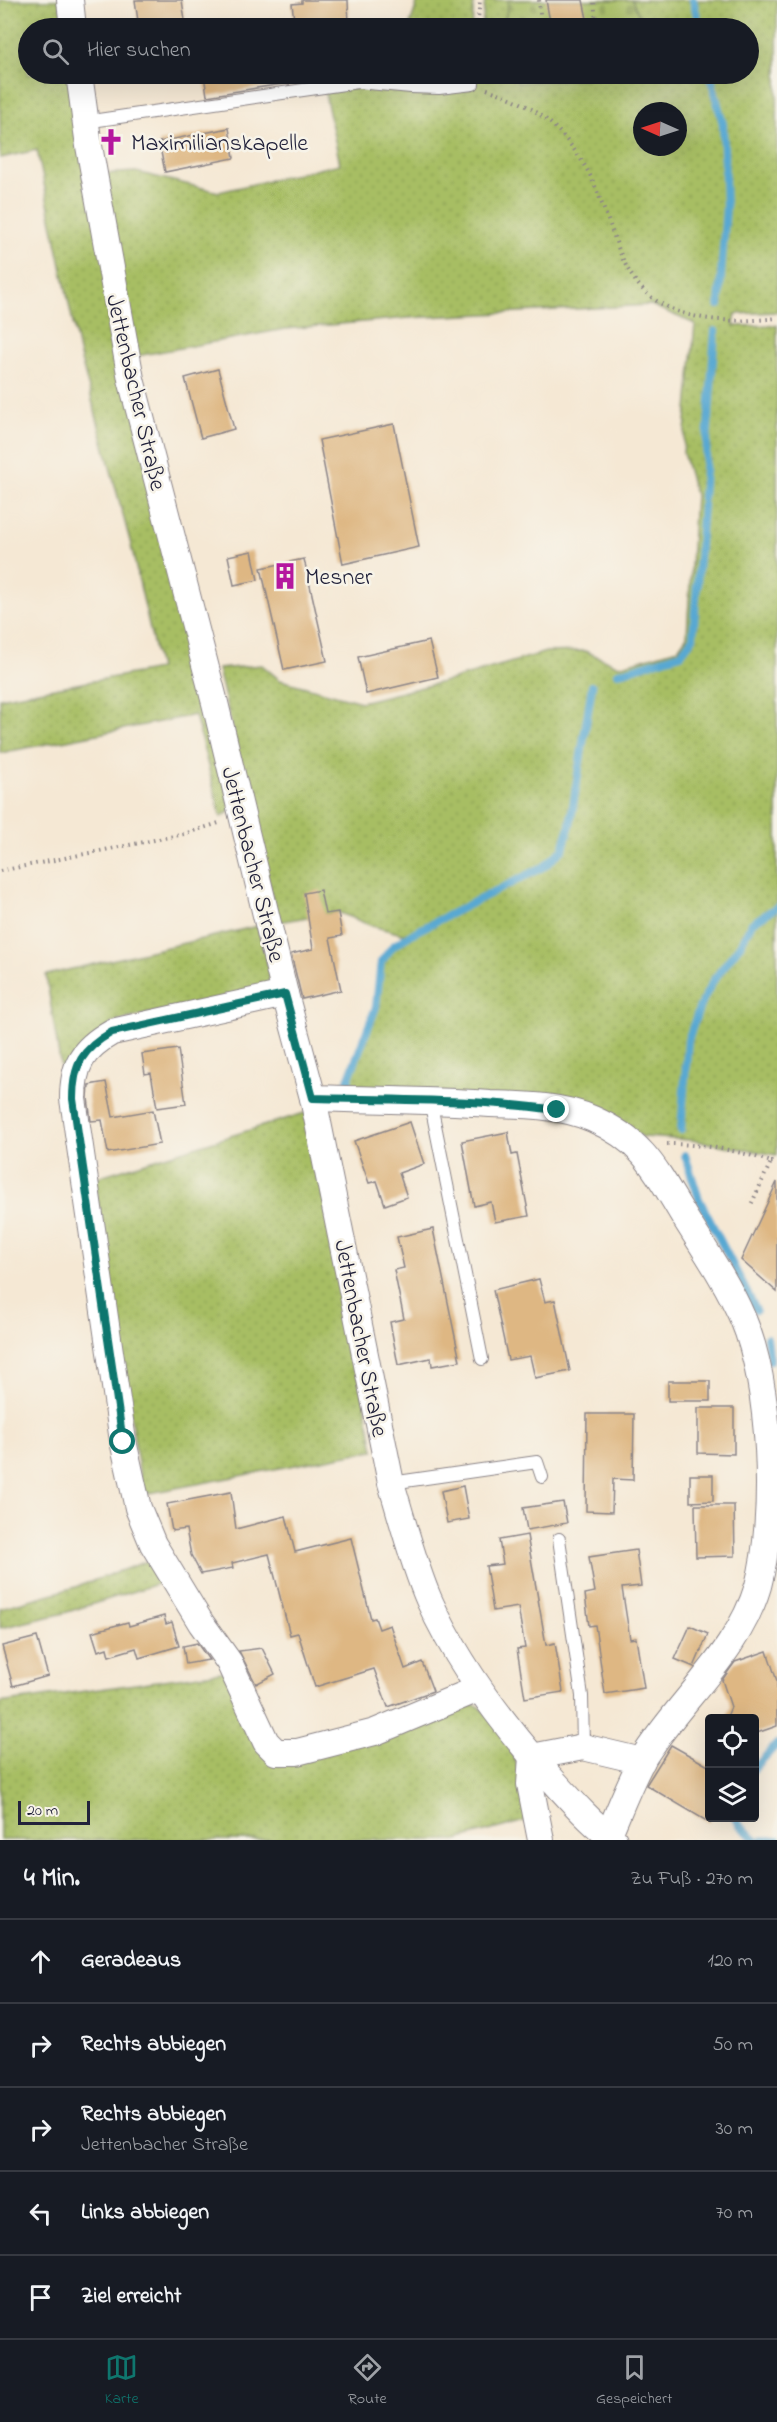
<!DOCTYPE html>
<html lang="de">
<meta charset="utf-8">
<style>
body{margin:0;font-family:"Indie Flower",sans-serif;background:#242831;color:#f1f3f6}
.controls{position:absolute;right:18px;bottom:18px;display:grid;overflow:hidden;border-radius:6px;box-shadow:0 6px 24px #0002}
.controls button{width:54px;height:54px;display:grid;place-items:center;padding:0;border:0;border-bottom:2px solid #363941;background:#171b24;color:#f1f3f6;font:30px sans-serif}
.compass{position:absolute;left:633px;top:102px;width:54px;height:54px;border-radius:50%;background:#171b24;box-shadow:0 6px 24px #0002;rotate:273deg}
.scale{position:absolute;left:18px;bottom:15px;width:72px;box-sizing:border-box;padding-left:6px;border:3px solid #22223b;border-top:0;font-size:16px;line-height:21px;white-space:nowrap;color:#22223b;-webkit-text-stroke:4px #f7f3e8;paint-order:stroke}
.stop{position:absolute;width:18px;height:18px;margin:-14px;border:4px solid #0f766e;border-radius:50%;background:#fff}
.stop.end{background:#0f766e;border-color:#fff;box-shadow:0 2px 6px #0008}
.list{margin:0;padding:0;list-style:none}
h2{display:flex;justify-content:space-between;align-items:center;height:78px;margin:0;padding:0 24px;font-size:26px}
h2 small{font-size:20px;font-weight:400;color:#9ea1a6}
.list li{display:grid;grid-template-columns:39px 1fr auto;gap:18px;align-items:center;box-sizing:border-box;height:84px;padding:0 24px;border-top:2px solid #363941}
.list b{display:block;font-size:22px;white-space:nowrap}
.list p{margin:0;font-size:20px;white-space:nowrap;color:#9ea1a6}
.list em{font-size:20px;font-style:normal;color:#9ea1a6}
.icon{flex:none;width:33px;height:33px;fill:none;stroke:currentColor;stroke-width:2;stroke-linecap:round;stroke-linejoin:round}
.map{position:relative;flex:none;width:777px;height:1840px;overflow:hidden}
.search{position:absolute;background:#171b24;box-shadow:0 6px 24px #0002;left:18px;right:18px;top:18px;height:66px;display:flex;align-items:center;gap:15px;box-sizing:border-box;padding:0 21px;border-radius:33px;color:#9ea1a6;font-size:22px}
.sheet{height:498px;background:#171b24}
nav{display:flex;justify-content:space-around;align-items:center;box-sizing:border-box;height:84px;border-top:2px solid #363941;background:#171b24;font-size:16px;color:#9ea1a6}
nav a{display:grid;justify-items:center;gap:3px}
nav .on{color:#0f766e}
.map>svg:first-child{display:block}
.grass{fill:url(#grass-dots);stroke:#64704f;stroke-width:1.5;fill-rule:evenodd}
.cemetery{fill:url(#cemetery-stones);stroke:#64704f;stroke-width:1.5}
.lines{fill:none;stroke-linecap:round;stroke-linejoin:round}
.stream{stroke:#58a8d2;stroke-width:8}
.building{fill:#deb783}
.lane-casing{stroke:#8c8588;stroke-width:14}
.street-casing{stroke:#8c8588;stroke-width:28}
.path{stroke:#8c8588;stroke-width:4;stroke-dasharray:1.5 4.5;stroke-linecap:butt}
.lane{stroke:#fff;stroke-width:12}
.street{stroke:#fff;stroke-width:26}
.route{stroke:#0f766e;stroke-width:8}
.labels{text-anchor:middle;stroke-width:5;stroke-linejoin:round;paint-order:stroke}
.poi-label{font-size:24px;fill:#22223b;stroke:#f7f3e8;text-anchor:start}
.street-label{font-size:24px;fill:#22223b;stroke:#f7f3e8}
</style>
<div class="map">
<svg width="777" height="1840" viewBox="0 0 777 1840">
<defs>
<pattern id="grass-dots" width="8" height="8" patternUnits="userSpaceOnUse" patternTransform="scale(1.5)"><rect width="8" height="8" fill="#a7be63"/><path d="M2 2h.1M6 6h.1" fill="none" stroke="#8fa357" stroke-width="1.8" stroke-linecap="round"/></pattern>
<pattern id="cemetery-stones" width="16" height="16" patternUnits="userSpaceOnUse" patternTransform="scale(1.5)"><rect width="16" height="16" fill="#a7be63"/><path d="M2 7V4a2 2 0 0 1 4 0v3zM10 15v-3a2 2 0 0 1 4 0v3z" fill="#8fa357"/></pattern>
</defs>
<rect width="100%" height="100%" fill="#f7f3e8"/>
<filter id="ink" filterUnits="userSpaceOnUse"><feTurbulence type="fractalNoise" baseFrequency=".0167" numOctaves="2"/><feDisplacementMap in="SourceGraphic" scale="12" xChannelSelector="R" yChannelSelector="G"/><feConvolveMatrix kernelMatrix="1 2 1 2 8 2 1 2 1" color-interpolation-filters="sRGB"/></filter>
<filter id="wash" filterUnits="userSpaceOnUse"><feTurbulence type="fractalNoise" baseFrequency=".008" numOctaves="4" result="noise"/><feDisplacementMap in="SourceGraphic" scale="24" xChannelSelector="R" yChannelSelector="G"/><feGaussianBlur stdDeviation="1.35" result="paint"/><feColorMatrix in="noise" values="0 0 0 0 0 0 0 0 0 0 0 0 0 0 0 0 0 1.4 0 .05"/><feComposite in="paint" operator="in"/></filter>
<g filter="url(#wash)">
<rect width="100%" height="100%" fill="#f5e8d4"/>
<g class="grass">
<polygon points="0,0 60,0 64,28 28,28 28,74 69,74 231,811 221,817 195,715 0,753 0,698 159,669 130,541 79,352 37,150 0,158"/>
<polygon points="418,0 474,0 472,28 409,28"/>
<path d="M485 0H777V312L736 314 734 326 777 325V1155L691 1140 643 1137 623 1126 342 1087 374 1006 378 962 391 944 406 935 372 926 338 912 278 922 218 669 262 665 280 680 361 702 451 680 546 652 585 651 619 666 678 649 687 636 695 495 683 453 695 324 651 305 408 318 285 329 137 356 103 174 136 172 219 192 340 164 324 89 339 87 469 89 476 74H748V28H482ZM642 111H678V147H642Z"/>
<path d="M394 74H458C446 91 410 82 392 81Z"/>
<polygon points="258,926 273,986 113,1022 64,1087 46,975"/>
<polygon points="308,1112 374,1450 145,1494 141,1483 94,1178"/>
<polygon points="153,1559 159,1571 160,1583 61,1614 0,1628 0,1608 76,1587"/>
<polygon points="228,1671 267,1753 469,1703 480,1707 511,1743 532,1819 456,1840 0,1840 0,1703"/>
</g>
<g class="cemetery">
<polygon points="509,0 632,0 640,18 637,28 503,28"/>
<polygon points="514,74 604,74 591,78 518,83"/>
</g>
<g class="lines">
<g class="stream">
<polyline points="693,0 700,28"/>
<polyline points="710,74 723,124 726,206 719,305"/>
<polyline points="703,498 715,331"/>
<polyline points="618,673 681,654 693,638 703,505"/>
<polyline points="347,1083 376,1007 381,962 393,946 415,932 545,866 563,849 570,825 592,686"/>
<polyline points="681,1130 688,1040 700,1006 713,981 740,945 752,923 777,907"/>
<polyline points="685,1155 699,1199 756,1310"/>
<polyline points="767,1338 770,1361"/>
<polyline points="754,1769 777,1744"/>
<polyline points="736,1818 740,1826 757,1840"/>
<polyline points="763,1840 777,1840"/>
</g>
</g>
<g id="blocks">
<g class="building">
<polygon points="135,0 182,0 186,28 139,28"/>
<polygon points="302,0 348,0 349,28 295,28 292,4 302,3"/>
<polygon points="546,0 583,0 589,28 551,28"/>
<polygon points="204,74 287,74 288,83 207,96"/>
<polygon points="229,128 234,158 165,172 159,142"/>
<polygon points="218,369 234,429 201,438 185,378"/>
<polygon points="394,424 419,547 343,564 319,440"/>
<polygon points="252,551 258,580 234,585 228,556"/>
<polygon points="304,559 327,661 284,670 261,568"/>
<polygon points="429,641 438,677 366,694 358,657"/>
<polygon points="320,890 325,914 338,912 342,936 330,938 341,990 302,999 291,954 313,949 304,893"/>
<polygon points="178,1049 186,1104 157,1108 151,1073 145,1074 142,1054"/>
<polygon points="106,1082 113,1117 153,1110 160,1144 108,1153 102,1120 91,1121 88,1098 89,1085"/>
<polygon points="410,1122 424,1164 399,1173 407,1197 385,1205 377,1181 369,1183 354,1141"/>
<polygon points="508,1132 512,1155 517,1154 529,1216 495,1222 491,1202 474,1206 462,1141"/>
<polygon points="777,1182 777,1292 741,1260"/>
<polygon points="433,1229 460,1361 432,1366 431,1358 398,1365 390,1322 404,1319 394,1270 404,1268 397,1237"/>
<polygon points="539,1279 545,1302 555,1300 570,1371 535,1378 530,1356 508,1360 493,1290"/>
<rect x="668" y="1381" width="42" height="20"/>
<polygon points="698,1408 734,1408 734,1454 698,1453"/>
<polygon points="587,1414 634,1414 633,1480 613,1479 612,1512 586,1511"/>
<polygon points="690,1475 713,1475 713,1501 690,1502"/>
<polygon points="463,1486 469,1519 447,1523 441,1491"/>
<polygon points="231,1492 236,1529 286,1516 295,1552 351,1538 371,1619 375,1618 379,1629 390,1625 405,1669 422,1662 433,1691 388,1707 374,1669 315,1687 298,1633 290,1635 269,1554 232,1563 233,1568 201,1574 191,1555 186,1529 172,1531 167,1504"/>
<polygon points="563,1502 567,1523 527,1530 523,1508"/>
<polygon points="695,1505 734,1505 735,1556 696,1557"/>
<polygon points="527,1535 546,1645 555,1643 563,1692 525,1698 517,1649 525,1648 518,1607 493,1611 486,1566 503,1564 499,1540"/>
<polygon points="636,1550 641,1586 622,1588 630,1639 636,1638 644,1688 605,1694 595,1625 589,1626 585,1594 595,1592 589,1557"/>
<polygon points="164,1616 166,1624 172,1622 179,1646 139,1658 136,1648 109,1656 107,1648 98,1651 92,1632 128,1622 129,1626"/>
<polygon points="690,1626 708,1634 694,1667 675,1659"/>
<polygon points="37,1637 48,1676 13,1686 2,1646"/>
<polygon points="197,1643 209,1660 186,1664 183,1646"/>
<polygon points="262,1648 275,1674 256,1684 239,1651"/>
<polygon points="767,1651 777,1681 777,1726 754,1734 754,1719 726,1719 731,1707 722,1680 735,1662"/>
<polygon points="671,1745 710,1767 710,1823 646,1785"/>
</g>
</g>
</g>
<g filter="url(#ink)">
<use href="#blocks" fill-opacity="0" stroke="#8c8588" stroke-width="1.5"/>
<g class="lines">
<defs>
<g id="lane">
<polyline points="85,122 358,82 411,87 439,88 473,84"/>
<polyline points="430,1100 482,1359"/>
<polyline points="391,1483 537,1462 542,1477"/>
<polyline points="559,1539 582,1696 583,1747"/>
</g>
<g id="street">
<polyline points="70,0 73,28"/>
<path d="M79 74 89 146 131 379 215 703 285 994 313 1098 391 1483C403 1522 413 1563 429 1600 458 1665 502 1723 549 1776 569 1798 590 1822 614 1840"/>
<path d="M285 994 112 1032C82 1049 73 1065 73 1099L123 1441 138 1508 153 1544 201 1623 229 1662 266 1742 276 1752H297L375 1732 478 1689"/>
<path d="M313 1098C372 1100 431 1100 490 1104 524 1105 562 1105 593 1119 645 1142 657 1172 685 1218 705 1250 728 1284 743 1319 771 1385 777 1516 758 1586 738 1654 678 1701 642 1760 629 1784 619 1811 608 1836"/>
<polyline points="541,1840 530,1784 532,1757 583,1747 642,1761"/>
</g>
</defs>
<use href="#lane" class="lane-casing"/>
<use href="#street" class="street-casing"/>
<g class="path">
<polyline points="539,0 541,28"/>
<polyline points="477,28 480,0"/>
<polyline points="594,28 596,22 594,0"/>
<polyline points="487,78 497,74"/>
<path d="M487 89C531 104 554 120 580 158 594 178 601 203 610 225 616 242 622 261 632 276 662 323 728 324 777 318"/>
<polyline points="0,871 184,834 219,823"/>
<path d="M667 1144C702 1144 738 1150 771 1162L750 1207"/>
<polyline points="771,1162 777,1162"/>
</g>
<use href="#lane" class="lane"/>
<use href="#street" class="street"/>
</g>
</g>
<g class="lines" filter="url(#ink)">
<path class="route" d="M123 1442 73 1099C73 1065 82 1049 112 1032L285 994 313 1098C394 1100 477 1099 557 1110"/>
</g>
<defs>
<symbol id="church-bare" viewBox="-9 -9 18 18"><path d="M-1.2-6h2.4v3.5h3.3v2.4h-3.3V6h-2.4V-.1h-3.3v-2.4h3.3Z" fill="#b5179e" stroke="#f7f3e8" stroke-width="2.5" paint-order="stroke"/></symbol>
<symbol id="building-bare" viewBox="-9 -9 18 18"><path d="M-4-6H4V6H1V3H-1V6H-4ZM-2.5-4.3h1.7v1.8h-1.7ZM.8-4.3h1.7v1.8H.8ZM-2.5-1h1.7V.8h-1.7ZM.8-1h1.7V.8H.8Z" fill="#b5179e" stroke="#f7f3e8" stroke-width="2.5" paint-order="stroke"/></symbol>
</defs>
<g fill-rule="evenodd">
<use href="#church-bare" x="92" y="123" width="38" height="38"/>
<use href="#building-bare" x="266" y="557" width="38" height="38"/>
</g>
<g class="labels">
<g class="poi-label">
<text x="131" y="150">Maximilianskapelle</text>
<text x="305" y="584">Mesner</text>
</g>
<g class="street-label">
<text transform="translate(137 392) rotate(77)" y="8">Jettenbacher Straße</text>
<text transform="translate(254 864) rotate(76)" y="8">Jettenbacher Straße</text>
<text transform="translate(362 1338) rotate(79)" y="8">Jettenbacher Straße</text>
</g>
</g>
</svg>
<div class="controls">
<button><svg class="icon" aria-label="locate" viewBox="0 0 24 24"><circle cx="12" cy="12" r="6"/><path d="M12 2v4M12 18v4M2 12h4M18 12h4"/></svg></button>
<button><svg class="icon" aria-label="layers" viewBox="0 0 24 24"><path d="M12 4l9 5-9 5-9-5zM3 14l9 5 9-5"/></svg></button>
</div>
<svg class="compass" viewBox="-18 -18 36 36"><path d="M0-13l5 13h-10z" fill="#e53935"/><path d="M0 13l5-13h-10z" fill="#9ea1a6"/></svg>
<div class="scale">20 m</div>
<div class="stop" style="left:123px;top:1442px"></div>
<div class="stop end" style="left:557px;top:1110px"></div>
<div class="search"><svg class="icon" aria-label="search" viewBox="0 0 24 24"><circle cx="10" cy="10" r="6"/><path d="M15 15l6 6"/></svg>Hier suchen</div>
</div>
<section class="sheet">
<h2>4 Min.<small>Zu Fuß · 270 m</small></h2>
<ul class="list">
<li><svg class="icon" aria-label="ahead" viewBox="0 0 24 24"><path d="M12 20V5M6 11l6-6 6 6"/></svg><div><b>Geradeaus</b></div><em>120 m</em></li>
<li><svg class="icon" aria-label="right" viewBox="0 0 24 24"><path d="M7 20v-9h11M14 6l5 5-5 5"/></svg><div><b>Rechts abbiegen</b></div><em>50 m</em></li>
<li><svg class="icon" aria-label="right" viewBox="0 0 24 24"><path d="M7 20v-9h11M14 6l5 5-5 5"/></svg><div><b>Rechts abbiegen</b><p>Jettenbacher Straße</p></div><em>30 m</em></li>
<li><svg class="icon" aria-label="left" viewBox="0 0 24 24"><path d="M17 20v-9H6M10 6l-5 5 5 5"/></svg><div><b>Links abbiegen</b></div><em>70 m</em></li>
<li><svg class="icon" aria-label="arrive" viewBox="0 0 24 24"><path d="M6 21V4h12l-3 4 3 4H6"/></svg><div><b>Ziel erreicht</b></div></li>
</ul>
</section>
<nav>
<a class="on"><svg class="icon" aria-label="map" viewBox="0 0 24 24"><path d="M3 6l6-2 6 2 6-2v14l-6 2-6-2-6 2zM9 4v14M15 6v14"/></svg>Karte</a>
<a><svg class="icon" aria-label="directions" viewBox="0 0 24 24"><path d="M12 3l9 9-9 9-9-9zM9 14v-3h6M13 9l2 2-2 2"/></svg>Route</a>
<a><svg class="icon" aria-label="saved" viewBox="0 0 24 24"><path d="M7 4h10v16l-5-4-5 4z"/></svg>Gespeichert</a>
</nav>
